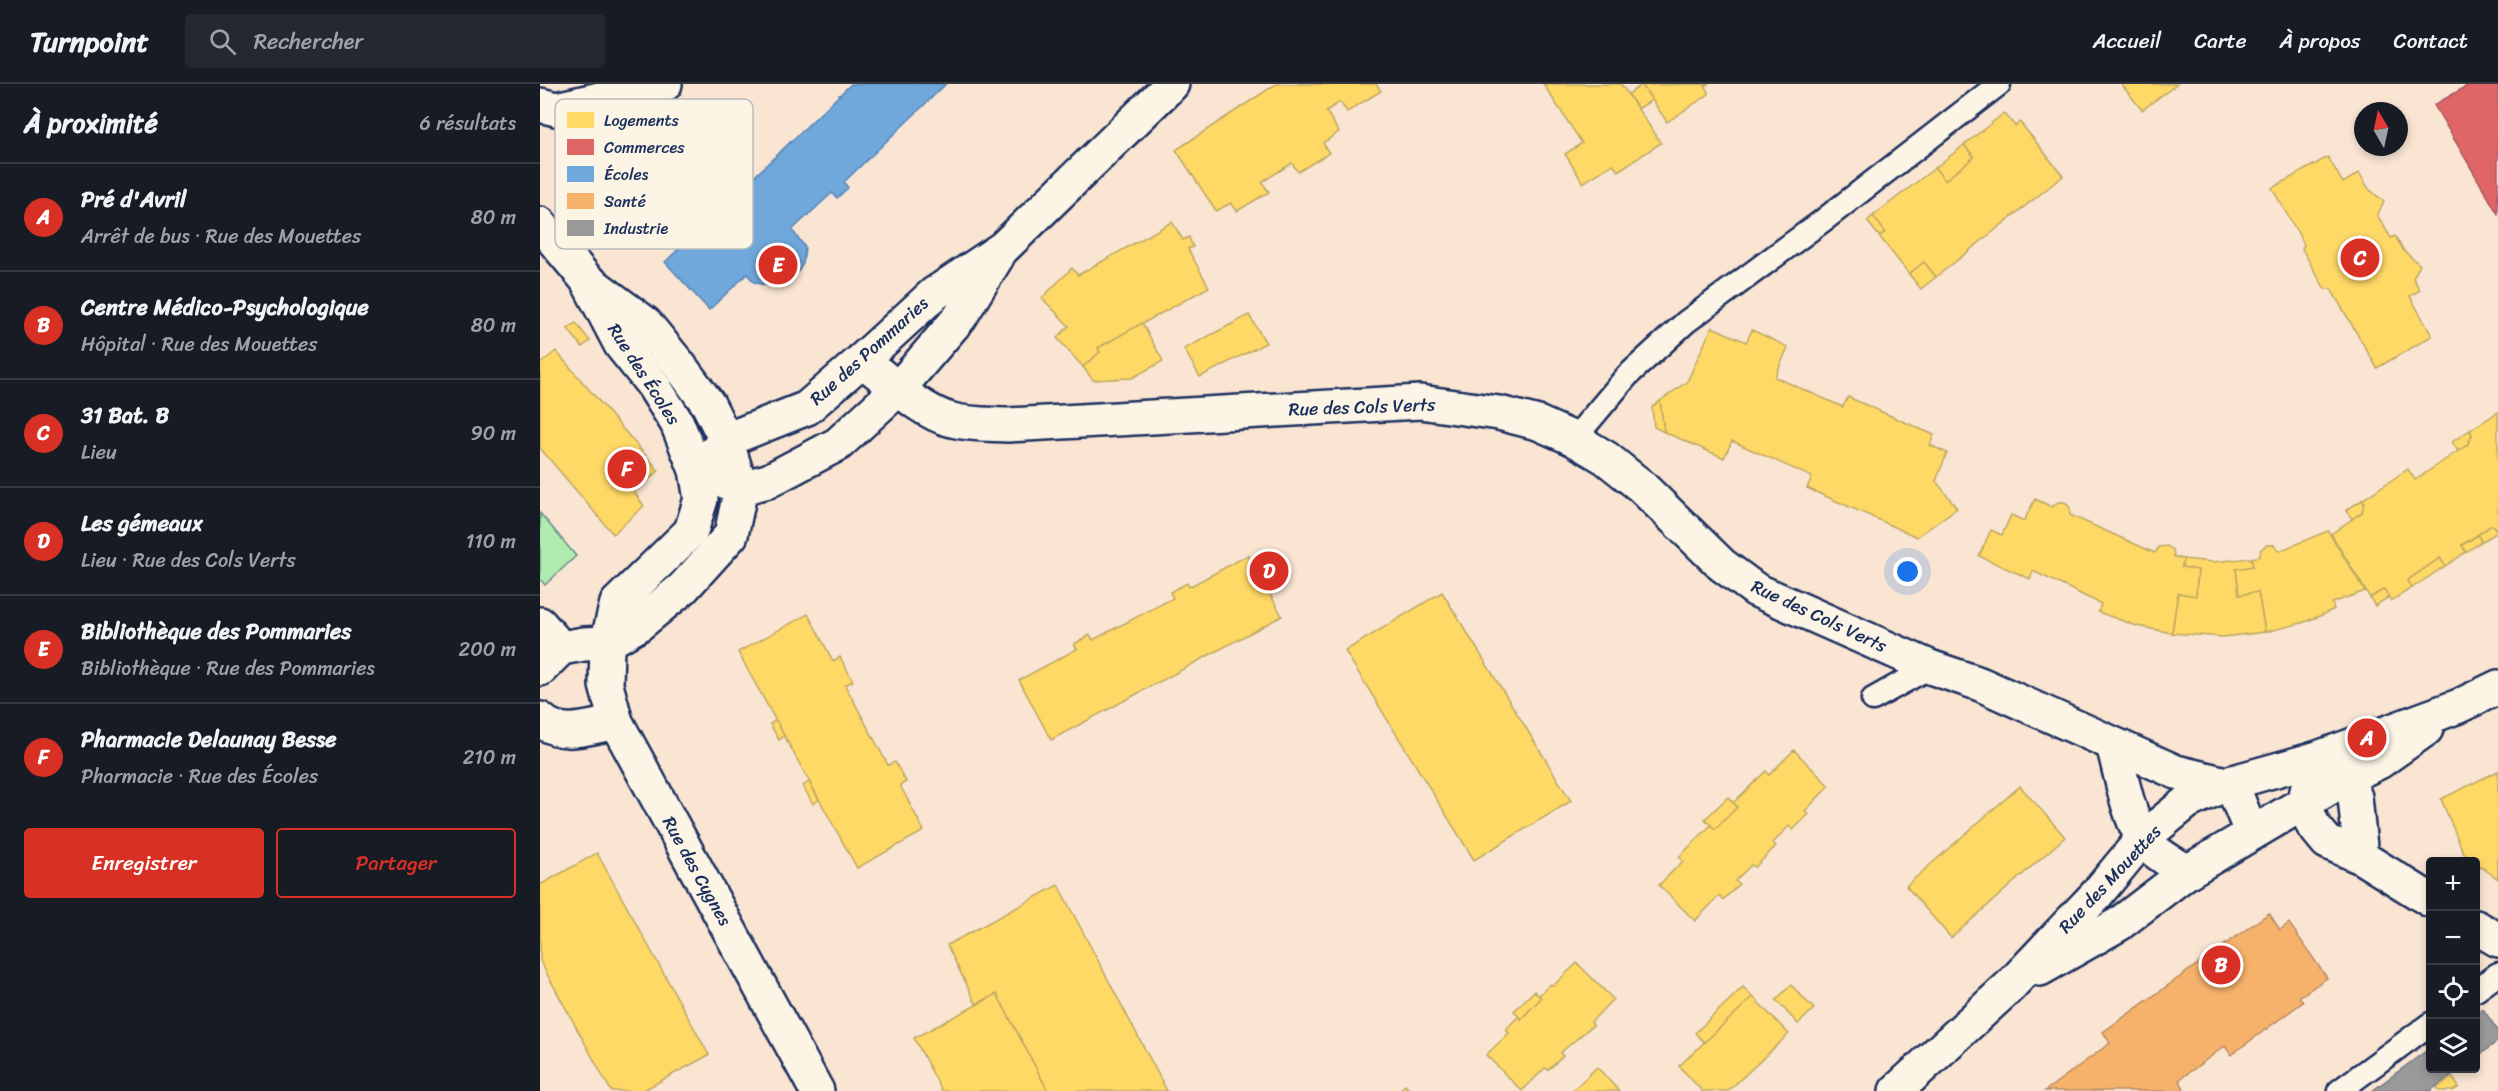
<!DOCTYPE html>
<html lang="fr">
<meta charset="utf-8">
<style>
body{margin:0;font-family:Sriracha,sans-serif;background:#242831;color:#f1f3f6}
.controls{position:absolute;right:18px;bottom:18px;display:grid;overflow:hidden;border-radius:6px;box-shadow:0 3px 9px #0003}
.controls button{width:54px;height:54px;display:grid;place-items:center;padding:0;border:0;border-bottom:2px solid #363941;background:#171b24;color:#f1f3f6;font:30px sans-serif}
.compass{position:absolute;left:1814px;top:18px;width:54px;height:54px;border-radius:50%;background:#171b24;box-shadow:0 3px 9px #0003;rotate:351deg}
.you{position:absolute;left:1368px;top:488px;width:21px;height:21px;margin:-15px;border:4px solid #fff;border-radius:50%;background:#1a73e8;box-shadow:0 0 0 9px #1a73e833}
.badge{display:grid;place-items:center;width:39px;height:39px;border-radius:50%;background:#d93025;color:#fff;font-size:20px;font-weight:700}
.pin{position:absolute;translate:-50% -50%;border:3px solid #fff;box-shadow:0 2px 6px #0006}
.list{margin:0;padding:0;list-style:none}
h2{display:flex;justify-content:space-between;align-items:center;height:78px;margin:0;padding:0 24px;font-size:26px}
h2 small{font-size:20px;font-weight:400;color:#9ea1a6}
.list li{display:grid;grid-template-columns:39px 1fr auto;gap:18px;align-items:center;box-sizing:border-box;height:108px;padding:0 24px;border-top:2px solid #363941}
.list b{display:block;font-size:22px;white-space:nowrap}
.list p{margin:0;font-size:20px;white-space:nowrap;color:#9ea1a6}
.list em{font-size:20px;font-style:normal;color:#9ea1a6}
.actions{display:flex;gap:12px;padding:18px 24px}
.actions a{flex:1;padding:14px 0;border:2px solid #d93025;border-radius:6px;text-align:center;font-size:21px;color:#d93025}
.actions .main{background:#d93025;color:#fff}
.icon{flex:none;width:33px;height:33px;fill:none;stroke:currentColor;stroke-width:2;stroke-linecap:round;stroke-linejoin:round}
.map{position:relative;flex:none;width:1958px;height:1007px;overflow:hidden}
header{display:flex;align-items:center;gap:36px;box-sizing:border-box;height:84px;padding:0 30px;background:#171b24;border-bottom:2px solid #363941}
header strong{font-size:28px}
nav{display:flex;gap:33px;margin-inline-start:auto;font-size:21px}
.search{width:420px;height:54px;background:#242831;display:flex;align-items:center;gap:15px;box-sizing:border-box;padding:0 21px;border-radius:6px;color:#9ea1a6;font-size:22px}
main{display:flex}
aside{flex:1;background:#171b24}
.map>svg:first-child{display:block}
.green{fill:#b0ebb0;stroke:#668d87;stroke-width:1.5}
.homes{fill:#ffd966;stroke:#bba664;stroke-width:1.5}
.shops{fill:#e06666;stroke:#a55664;stroke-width:1.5}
.schools{fill:#6fa8dc;stroke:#5684b6;stroke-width:1.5}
.health{fill:#f6b26b;stroke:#b48b67;stroke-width:1.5}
.industry{fill:#999;stroke:#737987;stroke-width:1.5}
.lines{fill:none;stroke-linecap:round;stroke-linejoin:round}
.lane-casing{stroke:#1b2f5e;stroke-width:27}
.street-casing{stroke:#1b2f5e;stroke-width:38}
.lane{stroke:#fcf5e5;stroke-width:22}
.street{stroke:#fcf5e5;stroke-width:33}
.labels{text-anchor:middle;stroke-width:6;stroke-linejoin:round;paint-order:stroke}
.street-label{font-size:18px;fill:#1b2f5e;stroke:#fcf5e5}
.key{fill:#fcf5e5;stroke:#b8babc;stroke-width:1.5}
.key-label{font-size:16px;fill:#1b2f5e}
</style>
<header>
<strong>Turnpoint</strong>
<div class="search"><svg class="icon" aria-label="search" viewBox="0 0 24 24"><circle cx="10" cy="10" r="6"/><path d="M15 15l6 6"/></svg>Rechercher</div>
<nav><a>Accueil</a><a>Carte</a><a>À propos</a><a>Contact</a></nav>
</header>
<main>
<aside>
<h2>À proximité<small>6 résultats</small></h2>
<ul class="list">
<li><span class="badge">A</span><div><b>Pré d'Avril</b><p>Arrêt de bus · Rue des Mouettes</p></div><em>80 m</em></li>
<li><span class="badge">B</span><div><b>Centre Médico-Psychologique</b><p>Hôpital · Rue des Mouettes</p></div><em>80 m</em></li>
<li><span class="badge">C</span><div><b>31 Bat. B</b><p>Lieu</p></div><em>90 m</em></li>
<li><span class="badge">D</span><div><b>Les gémeaux</b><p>Lieu · Rue des Cols Verts</p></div><em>110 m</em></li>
<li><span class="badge">E</span><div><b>Bibliothèque des Pommaries</b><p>Bibliothèque · Rue des Pommaries</p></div><em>200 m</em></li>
<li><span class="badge">F</span><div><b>Pharmacie Delaunay Besse</b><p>Pharmacie · Rue des Écoles</p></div><em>210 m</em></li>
</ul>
<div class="actions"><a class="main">Enregistrer</a><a>Partager</a></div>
</aside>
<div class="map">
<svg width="1958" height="1007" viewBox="0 0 1958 1007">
<rect width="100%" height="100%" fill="#fae5d3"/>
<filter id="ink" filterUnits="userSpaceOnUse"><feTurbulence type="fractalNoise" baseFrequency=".0167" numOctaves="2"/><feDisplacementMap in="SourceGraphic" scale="12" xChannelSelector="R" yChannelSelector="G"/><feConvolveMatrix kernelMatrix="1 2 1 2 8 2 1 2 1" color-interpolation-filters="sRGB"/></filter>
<g filter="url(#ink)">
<polygon class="green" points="0,429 36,472 5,501 0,495"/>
<g class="homes">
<polygon points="736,0 836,0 841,7 807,28 800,18 786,27 799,48 783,59 789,69 758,88 752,79 722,98 729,108 697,127 691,119 676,127 636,66"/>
<polygon points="1003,0 1081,0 1121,59 1078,87 1073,80 1043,99 1025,70 1042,59"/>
<polygon points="1168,0 1165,2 1169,10 1127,38 1102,1"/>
<polygon points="1581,0 1637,0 1602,26"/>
<polygon points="1102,1 1112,16 1098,25 1088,10"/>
<polygon points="1464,29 1475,42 1480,38 1523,92 1396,193 1384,178 1369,190 1339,152 1345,148 1333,132 1395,84 1405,96 1434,73 1424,61"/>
<polygon points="1424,61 1434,73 1405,96 1395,84"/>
<polygon points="1788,73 1803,99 1819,89 1829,105 1844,118 1837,131 1851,154 1855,152 1864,167 1880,181 1873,194 1880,206 1870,212 1892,252 1837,284 1791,205 1785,205 1762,165 1764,160 1732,104"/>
<polygon points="1333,132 1345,148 1339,152 1327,137"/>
<polygon points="632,138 643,156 649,153 653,163 648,165 669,203 558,264 560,268 543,283 517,254 529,242 502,214 532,184 538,191"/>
<polygon points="1384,178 1396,193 1381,205 1369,190"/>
<polygon points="709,231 726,259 660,293 644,265"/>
<polygon points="36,239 50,257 42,263 28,245"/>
<polygon points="602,239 623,277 592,294 553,296 543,283 560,268 558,264"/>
<polygon points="1172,243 1206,258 1212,246 1248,263 1235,293 1303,323 1308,313 1394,351 1390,361 1407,369 1396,397 1417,424 1377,453 1267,404 1272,393 1192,357 1184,374 1124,348 1120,317 1144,300 1146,300"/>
<polygon points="16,267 119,387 94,408 104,422 73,450 0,364 0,280"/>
<polygon points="1120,317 1124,348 1114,343 1112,323"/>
<polygon points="1958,328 1958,448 1952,441 1922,461 1926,468 1905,482 1900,474 1868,496 1872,504 1851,517 1844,505 1830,514 1791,450 1822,428 1824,419 1822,416 1868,385 1875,396 1927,361 1932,351 1930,346"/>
<polygon points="1930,346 1932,351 1927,361 1918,367 1912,358"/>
<polygon points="1495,415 1512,423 1518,418 1525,418 1530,424 1530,431 1615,469 1619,463 1627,462 1633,466 1634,473 1643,475 1642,483 1658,486 1656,512 1638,509 1632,549 1597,542 1558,528 1561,520 1493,487 1490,495 1439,472 1451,446 1462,451 1471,431 1484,437"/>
<polygon points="1822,416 1824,419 1822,428 1812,435 1806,426"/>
<polygon points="1952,441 1958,448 1941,458 1938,451"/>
<polygon points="1788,447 1825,507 1792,519 1794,525 1782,531 1762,539 1725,548 1718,508 1699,511 1696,485 1713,482 1711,474 1720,472 1721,465 1727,461 1734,461 1739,467"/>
<polygon points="1938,451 1941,458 1926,468 1922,461"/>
<polygon points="729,465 747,499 729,509 711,474"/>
<polygon points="708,471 742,532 511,656 479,596 537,565 534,560 550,551 553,556 633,514 630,508 647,499 649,503"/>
<polygon points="1711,474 1713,482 1696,485 1699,511 1718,508 1725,548 1683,553 1632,549 1638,509 1656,512 1658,486 1642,483 1643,475 1673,478"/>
<polygon points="1900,474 1905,482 1872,504 1868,496"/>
<polygon points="1844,505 1849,513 1835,522 1830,514"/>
<polygon points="902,508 1031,717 934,776 805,567"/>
<polygon points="268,530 293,577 300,573 313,597 305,601 348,681 355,678 366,698 360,701 384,747 317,784 198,568"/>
<polygon points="236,636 244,652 239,656 230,640"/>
<polygon points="1254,666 1289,702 1265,727 1269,730 1253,746 1249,742 1233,759 1236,762 1215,783 1211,781 1195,797 1199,800 1183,816 1179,812 1155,837 1119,801 1143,777 1139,773 1171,741 1175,745 1197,723 1193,719 1226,687 1229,691"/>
<polygon points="1958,687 1958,795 1924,770 1901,715"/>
<polygon points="269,698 279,716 273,720 263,702"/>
<polygon points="1480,702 1525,753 1411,854 1366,802"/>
<polygon points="1188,713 1197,723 1175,745 1165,735"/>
<polygon points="57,769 169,971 102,1007 71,1007 0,877 0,801"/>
<polygon points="518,801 627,1007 508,1007 457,910 436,920 407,861"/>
<polygon points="1037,879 1073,915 1051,938 1053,941 1020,969 1023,972 1008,986 1005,984 982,1007 946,971 969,949 966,945 979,932 981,935 1001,914 999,911 1011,900 1013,902"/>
<polygon points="1251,901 1274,925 1258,940 1236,916"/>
<polygon points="1203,903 1213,913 1165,959 1155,949"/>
<polygon points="994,907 1001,914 981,935 974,927"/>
<polygon points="457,910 508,1007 402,1007 374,954"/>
<polygon points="1213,913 1249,950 1188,1007 1162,1007 1139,982"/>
<polygon points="1057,983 1079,1007 1032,1007"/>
<polygon points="1912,993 1919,1003 1913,1007 1899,1007 1897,1004"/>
<polygon points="865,1001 871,1007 859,1007"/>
</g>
<polygon class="shops" points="1958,0 1958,130 1894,21 1927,2 1926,0"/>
<polygon class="schools" points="311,0 406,0 304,98 308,104 297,114 292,109 252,146 265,163 263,180 255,192 242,200 224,201 214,198 207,190 169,226 125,178"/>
<polygon class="health" points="1729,829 1740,846 1749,839 1787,894 1759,913 1763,918 1691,971 1685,962 1639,996 1644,1004 1640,1007 1505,1007 1570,959 1563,948"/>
<g class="industry">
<polygon points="1943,925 1958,947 1958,957 1936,974 1936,931"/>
<polygon points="1890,964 1890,984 1921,984 1890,1007 1832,1007"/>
</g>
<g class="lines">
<defs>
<g id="lane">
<polyline points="1034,355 1087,292 1146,238 1285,135 1459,0"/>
<polyline points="1333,615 1390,583"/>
<polyline points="1936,906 1958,890"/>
<polyline points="1799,1007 1890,940"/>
</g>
<g id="street">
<polyline points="0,21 16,25 125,0"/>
<polyline points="0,140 47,196 105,239 140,282 168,320 186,356 201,404 191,451 143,504 98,541 67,559 44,560 21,564 0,585"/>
<polyline points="47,196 81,261 113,301 137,339 156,386 161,415 151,447 77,519 67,559 66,601 76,638 277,1007"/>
<path d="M322 276C347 295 382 329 412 336 431 341 450 340 468 341L880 318 959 329 998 339 1034 355 1066 374 1101 402 1182 481 1216 506 1390 583 1440 600 1636 688 1686 700 1696 711 1707 738 1709 750"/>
<polyline points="171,372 186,356 267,324 322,276 394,210 463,164 632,0"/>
<polyline points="182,396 201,404 228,397 298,360 359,304 420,233 457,173"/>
<polyline points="0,540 21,564"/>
<path d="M0 635C21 655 50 643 76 638"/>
<path d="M1573 661C1581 689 1587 730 1603 754 1613 769 1632 778 1647 788"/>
<polyline points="1821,773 1815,713 1806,694 1775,675 1764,719 1773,741 1787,758 1821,773 1890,816"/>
<polyline points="1936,843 1958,856"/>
<polyline points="1500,885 1579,840 1647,788 1806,694 1839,678 1886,645"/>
<polyline points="1356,1007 1470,902 1556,811 1603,754 1647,718 1686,700 1775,675 1919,622 1958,603"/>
</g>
</defs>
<use href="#lane" class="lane-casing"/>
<use href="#street" class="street-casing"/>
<use href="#lane" class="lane"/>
<use href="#street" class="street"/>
</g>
</g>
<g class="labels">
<g class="street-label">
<text transform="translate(329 267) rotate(-42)" y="6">Rue des Pommaries</text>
<text transform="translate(104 290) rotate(57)" y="6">Rue des Écoles</text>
<text transform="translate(822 323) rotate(-2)" y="6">Rue des Cols Verts</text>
<text transform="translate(1279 532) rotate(25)" y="6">Rue des Cols Verts</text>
<text transform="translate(157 787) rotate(61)" y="6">Rue des Cygnes</text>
<text transform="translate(1570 795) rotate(-47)" y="6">Rue des Mouettes</text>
</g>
</g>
<rect x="15" y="15" width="198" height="150" rx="9" class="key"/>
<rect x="27" y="28" width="27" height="16" fill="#ffd966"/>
<rect x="27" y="55" width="27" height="16" fill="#e06666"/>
<rect x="27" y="82" width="27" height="16" fill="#6fa8dc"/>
<rect x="27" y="109" width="27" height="16" fill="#f6b26b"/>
<rect x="27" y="136" width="27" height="16" fill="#999"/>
<g class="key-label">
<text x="64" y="42">Logements</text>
<text x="64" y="69">Commerces</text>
<text x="64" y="96">Écoles</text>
<text x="64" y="123">Santé</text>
<text x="64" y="150">Industrie</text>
</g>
</svg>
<div class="controls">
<button>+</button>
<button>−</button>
<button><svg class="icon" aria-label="locate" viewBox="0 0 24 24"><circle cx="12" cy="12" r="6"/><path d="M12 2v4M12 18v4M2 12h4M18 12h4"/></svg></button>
<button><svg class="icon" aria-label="layers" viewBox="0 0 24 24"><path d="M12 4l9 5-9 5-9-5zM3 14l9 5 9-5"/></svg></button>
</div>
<svg class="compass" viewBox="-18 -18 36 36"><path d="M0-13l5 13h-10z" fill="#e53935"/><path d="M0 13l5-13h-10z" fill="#9ea1a6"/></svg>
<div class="you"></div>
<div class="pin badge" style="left:1827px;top:654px">A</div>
<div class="pin badge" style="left:1681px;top:881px">B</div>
<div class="pin badge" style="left:1820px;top:174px">C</div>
<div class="pin badge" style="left:729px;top:487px">D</div>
<div class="pin badge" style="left:238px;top:181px">E</div>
<div class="pin badge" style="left:87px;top:385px">F</div>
</div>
</main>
